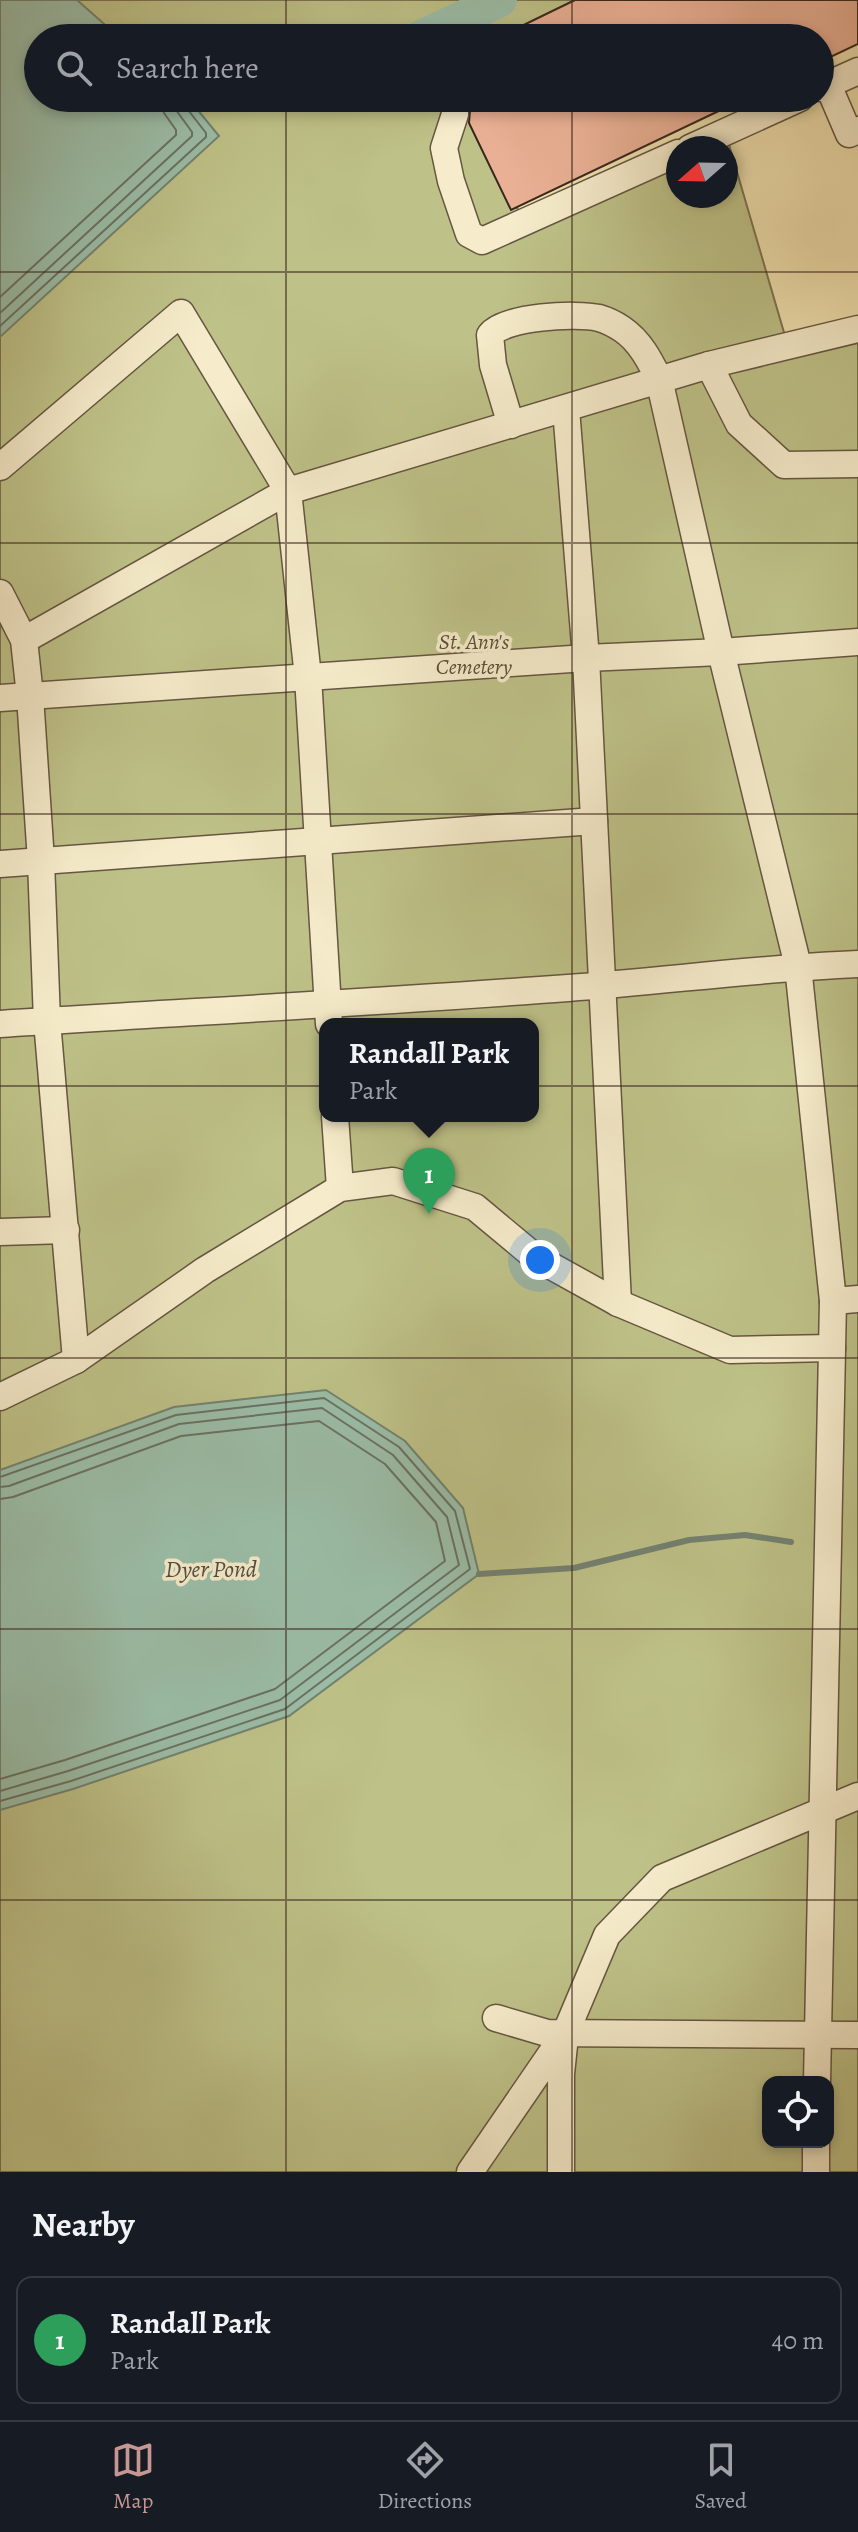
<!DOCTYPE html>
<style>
body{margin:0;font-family:Alegreya,serif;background:#20242c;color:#f1f3f6}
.controls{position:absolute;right:24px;bottom:24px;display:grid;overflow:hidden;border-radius:16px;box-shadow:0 4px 12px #0003}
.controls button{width:72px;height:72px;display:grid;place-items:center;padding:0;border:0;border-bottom:2px solid #363941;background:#171b24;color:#f1f3f6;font:40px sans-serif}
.compass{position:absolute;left:666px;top:136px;width:72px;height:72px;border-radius:50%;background:#171b24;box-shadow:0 4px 12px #0003;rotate:250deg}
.you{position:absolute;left:540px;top:1260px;width:28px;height:28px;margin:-20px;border:6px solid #fff;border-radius:50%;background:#1a73e8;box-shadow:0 0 0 12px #1a73e833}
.badge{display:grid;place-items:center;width:52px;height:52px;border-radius:50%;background:#c59692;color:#fff;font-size:26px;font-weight:700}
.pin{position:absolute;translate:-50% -66px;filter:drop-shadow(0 2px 4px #0008)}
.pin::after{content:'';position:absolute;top:42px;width:28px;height:24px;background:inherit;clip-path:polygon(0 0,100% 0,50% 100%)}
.popup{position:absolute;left:319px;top:1018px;width:220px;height:104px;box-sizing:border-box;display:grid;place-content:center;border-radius:16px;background:#171b24;filter:drop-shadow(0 2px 6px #0005);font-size:26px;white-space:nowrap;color:#9ea1a6}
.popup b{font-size:30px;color:#f1f3f6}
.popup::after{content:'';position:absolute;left:50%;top:100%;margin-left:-16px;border:16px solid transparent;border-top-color:#171b24}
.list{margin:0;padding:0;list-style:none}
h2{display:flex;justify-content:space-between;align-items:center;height:104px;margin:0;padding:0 32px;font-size:34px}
h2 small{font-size:26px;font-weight:400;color:#9ea1a6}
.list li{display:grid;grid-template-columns:52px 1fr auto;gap:24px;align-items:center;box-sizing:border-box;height:128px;margin:0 16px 16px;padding:0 16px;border:2px solid #363941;border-radius:16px}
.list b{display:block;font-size:30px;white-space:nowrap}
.list p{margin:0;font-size:26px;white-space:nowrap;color:#9ea1a6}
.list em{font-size:26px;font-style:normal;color:#9ea1a6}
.icon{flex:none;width:44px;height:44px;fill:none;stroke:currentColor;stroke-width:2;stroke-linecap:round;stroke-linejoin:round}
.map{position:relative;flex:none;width:858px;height:2172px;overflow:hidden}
.search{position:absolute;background:#171b24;box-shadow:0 4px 12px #0003;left:24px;right:24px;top:24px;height:88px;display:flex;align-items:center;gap:20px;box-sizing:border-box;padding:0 28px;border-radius:44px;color:#9ea1a6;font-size:30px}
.sheet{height:248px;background:#171b24}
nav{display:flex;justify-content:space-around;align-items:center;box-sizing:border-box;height:112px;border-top:2px solid #363941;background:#171b24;font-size:22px;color:#9ea1a6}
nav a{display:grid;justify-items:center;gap:4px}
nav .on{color:#c59692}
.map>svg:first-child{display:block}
.green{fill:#bec288;stroke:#7b7453;stroke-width:2;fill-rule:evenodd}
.water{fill:#9bbea8;stroke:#738271;stroke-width:2}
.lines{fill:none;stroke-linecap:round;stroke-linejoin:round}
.shore{stroke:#6a7263;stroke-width:2}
.stream{stroke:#738271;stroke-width:6}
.river{stroke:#9bbea8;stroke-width:34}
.building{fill:#eab095;stroke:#38271e;stroke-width:2}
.minor-casing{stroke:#665642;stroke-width:29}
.minor{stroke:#f6eccb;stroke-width:26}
.grid{fill:none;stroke:#38271e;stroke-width:2;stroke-opacity:0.55}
.labels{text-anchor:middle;stroke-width:7;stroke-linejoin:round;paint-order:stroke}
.park-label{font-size:22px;font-style:italic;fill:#5a4e38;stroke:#f6eccb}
.water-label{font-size:24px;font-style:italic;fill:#514d40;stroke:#f6eccb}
</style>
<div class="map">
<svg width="858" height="2172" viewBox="0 0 858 2172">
<rect width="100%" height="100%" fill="#f1e2af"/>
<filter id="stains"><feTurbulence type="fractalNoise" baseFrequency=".0025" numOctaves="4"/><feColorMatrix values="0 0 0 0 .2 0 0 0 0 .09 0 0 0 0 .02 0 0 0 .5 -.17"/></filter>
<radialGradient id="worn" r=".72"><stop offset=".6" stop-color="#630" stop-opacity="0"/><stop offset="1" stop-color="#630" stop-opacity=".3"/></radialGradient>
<path class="green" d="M0 0H575L497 38H38V98H458L522 217 722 121 788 346 858 329V2172H0ZM678 148H726V196H678ZM325 1024H533V1116H325ZM768 2082H828V2142H768Z"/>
<g class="water">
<polygon points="0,0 77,0 120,38 38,38 38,98 188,98 219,136 0,337"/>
<polygon points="326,1390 405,1441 463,1508 479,1574 289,1716 73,1789 0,1810 0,1470 174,1407"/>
</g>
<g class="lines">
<g class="shore">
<polyline points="0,297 176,135 176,130 164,113 162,98"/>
<polyline points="0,313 192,136 192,132 176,110 174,98"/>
<polyline points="0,326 206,137 206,133 185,106 184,98"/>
<polyline points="0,1477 176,1415 324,1398 399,1447 455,1511 470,1569 285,1709 71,1781 0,1801"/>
<polyline points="0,1487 9,1486 179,1424 322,1408 393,1455 447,1517 459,1565 280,1700 68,1771 0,1791"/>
<polyline points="0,1499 13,1497 181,1436 319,1421 385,1464 436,1522 445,1561 275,1689 65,1760 0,1779"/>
</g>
<polyline class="stream" points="479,1574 574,1568 689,1540 745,1535 791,1542"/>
<polyline class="river" points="419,38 500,0"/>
</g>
<g class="building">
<polygon points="575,0 858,0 858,44 820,62 820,38 497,38"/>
<polygon points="746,98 511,210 469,123 470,110 466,103 457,98"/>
</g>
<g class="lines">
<defs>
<g id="minor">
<polyline points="828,85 849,134 858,130"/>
<polyline points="820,88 858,71"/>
<polyline points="455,114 444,148 451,181 469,234 482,241 678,153"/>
<polyline points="690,148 800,98"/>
<polyline points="709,365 858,329"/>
<polyline points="566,409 586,658 618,1303"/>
<path d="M511 425 493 365 490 335C505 316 576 313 599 318 606 320 616 325 622 329 640 341 650 361 659 379L721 652 798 966 833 1301 817 2082"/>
<polyline points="0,467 181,313 288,491 308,677 329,1024"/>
<polyline points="0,593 24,640 30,696 41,861 47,1021 76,1360 0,1397"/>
<polyline points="24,640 288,491 709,365 739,424 784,465 858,464"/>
<polyline points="0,698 586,658 721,652 858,642"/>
<polyline points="0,864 594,821"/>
<path d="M0 1024C189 1012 379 1002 568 988 665 981 761 968 858 964"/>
<polyline points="335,1116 340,1188"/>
<polyline points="0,1232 66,1230"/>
<polyline points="833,1301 858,1299"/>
<polyline points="76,1360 205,1270 340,1188 393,1181 475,1207 535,1257 618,1303 730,1350 832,1348"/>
<polyline points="496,2018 547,2033 858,2035"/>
<polyline points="470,2172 566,2032 607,1935 662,1878 858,1796"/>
<polyline points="561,2172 561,2074 565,2036"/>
<polyline points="816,2172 816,2142"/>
</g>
</defs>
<use href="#minor" class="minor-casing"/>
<use href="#minor" class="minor"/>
</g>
<path class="grid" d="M286 0V38M572 0V38M286 98V2172M572 98V2172M0 272H858M0 543H858M0 814H858M0 1086H858M0 1358H858M0 1629H858M0 1900H858"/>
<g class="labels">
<g class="park-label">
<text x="474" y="649">St. Ann's<tspan x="474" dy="25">Cemetery</tspan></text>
</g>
<g class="water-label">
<text x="211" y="1577">Dyer Pond</text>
</g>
</g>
<rect width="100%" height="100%" filter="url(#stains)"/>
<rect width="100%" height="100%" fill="url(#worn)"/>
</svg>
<div class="controls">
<button><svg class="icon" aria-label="locate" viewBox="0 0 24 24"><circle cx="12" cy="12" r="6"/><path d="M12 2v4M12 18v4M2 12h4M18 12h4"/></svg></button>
</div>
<svg class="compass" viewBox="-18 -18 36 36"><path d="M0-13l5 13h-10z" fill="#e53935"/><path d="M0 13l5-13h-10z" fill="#9ea1a6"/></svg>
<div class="you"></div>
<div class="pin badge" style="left:429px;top:1214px;background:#2e9e5b">1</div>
<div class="popup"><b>Randall Park</b>Park</div>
<div class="search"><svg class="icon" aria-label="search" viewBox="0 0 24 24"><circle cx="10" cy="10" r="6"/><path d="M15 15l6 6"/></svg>Search here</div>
</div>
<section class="sheet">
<h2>Nearby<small></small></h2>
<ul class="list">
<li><span class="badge" style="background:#2e9e5b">1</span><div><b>Randall Park</b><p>Park</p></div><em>40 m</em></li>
</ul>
</section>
<nav>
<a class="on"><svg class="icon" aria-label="map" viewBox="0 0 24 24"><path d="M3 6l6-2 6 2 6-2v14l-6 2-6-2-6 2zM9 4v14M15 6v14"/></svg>Map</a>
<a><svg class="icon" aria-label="directions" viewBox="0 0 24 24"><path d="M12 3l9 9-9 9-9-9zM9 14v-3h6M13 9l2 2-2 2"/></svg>Directions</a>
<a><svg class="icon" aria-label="saved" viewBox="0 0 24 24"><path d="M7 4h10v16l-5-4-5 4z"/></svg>Saved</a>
</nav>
